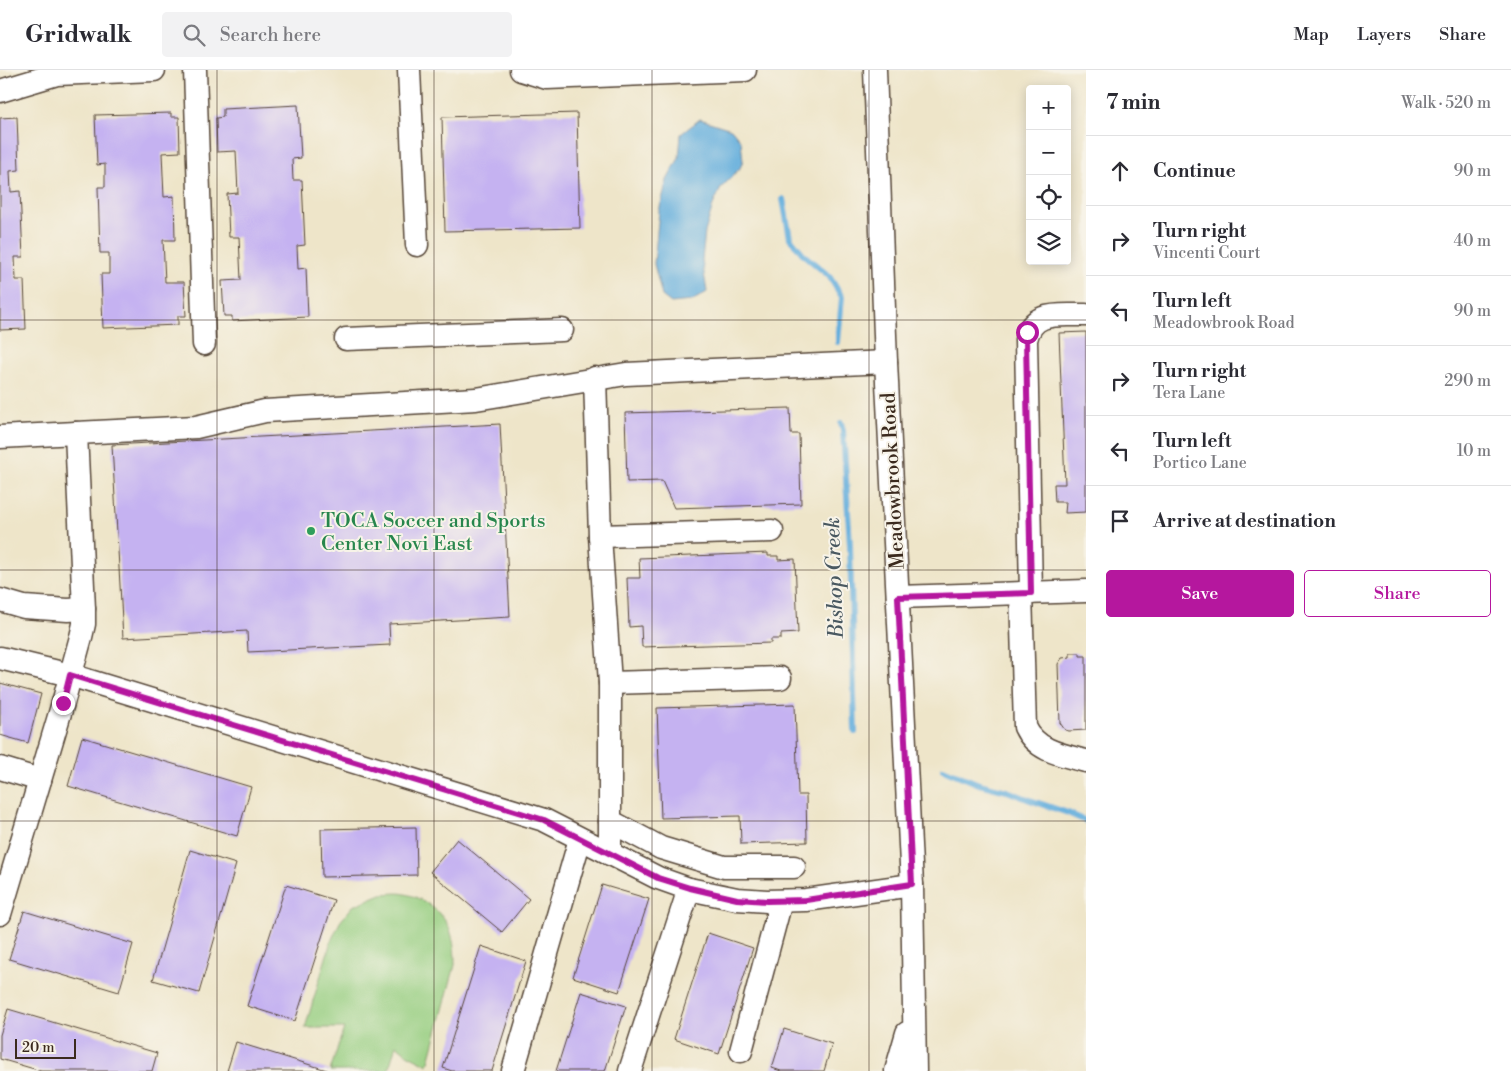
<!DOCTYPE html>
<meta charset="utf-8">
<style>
body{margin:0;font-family:"Libre Bodoni",serif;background:#f2f2f3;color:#2b2b33}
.controls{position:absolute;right:15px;top:15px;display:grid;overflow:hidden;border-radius:5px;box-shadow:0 2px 12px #0003}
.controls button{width:45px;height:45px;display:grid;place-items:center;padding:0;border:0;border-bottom:1px solid #e1e1e2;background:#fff;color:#2b2b33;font:25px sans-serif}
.scale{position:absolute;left:15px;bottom:12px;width:61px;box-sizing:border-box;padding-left:5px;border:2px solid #3b2a1e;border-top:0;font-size:14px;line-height:18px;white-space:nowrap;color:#3b2a1e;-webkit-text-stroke:4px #f7f3e8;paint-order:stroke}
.stop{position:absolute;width:15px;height:15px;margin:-11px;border:4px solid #b5179e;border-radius:50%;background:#fff}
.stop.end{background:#b5179e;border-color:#fff;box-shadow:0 1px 5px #0008}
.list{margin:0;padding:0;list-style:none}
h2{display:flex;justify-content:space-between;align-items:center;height:65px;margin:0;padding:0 20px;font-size:21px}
h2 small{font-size:16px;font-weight:400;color:#7c7c81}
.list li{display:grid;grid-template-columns:32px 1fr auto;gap:15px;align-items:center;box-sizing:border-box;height:70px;padding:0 20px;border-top:1px solid #e1e1e2}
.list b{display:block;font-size:19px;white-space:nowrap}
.list p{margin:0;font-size:16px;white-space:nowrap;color:#7c7c81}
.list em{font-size:16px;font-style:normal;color:#7c7c81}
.actions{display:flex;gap:10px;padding:15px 20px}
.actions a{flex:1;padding:11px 0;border:1px solid #b5179e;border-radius:5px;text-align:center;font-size:18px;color:#b5179e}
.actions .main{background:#b5179e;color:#fff}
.icon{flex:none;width:28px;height:28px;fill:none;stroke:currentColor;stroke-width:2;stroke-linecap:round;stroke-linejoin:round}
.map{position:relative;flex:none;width:1086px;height:1001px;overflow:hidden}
header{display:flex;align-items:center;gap:30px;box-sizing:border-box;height:70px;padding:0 25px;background:#fff;border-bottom:1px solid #e1e1e2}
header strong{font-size:24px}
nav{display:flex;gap:28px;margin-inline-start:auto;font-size:18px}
.search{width:350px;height:45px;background:#f2f2f3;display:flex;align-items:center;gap:12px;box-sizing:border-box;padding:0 18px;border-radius:5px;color:#7c7c81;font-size:19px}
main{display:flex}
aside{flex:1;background:#fff}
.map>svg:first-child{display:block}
.green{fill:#96ce80;stroke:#687c4f}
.water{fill:#65afdd;stroke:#506c7e}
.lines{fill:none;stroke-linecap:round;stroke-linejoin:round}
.stream{stroke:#65afdd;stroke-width:6}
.building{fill:#c5b2f1}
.minor-casing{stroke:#564638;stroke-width:25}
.minor{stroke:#fff;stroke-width:22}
.route{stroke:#b5179e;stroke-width:6}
.grid{fill:none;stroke:#3b2a1e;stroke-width:1;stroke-opacity:0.55}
.leisure-dot{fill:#2e9e5b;stroke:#f7f3e8;stroke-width:2}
.labels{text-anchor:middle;stroke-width:4;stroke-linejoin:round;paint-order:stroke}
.street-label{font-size:20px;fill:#3b2a1e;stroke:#f7f3e8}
.leisure-label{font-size:20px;fill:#27864d;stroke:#f7f3e8;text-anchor:start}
.water-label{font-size:21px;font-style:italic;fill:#4a5961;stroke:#f7f3e8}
</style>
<header>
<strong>Gridwalk</strong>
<div class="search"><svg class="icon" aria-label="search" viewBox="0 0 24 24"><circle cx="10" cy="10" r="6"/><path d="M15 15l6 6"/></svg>Search here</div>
<nav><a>Map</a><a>Layers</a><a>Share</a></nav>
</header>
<main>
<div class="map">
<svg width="1086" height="1001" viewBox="0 0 1086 1001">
<rect width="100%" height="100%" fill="#f7f3e8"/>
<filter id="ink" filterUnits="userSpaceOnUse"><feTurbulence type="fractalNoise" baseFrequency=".02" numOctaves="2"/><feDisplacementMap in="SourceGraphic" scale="10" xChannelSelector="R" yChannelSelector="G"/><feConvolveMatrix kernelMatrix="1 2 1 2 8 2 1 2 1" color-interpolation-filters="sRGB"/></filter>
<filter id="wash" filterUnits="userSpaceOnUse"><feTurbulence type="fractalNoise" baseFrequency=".0096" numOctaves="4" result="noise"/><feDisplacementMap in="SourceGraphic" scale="20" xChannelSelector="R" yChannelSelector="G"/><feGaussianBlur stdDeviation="1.12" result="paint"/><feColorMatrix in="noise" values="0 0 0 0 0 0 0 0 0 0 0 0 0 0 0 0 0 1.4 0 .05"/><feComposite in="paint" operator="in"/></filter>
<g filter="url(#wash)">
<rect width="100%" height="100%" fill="#eee5c9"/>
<path class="green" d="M381 824C389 824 397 822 405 824 422 827 444 843 450 860 454 871 455 883 455 895L428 995 407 984 396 975 388 1001H330L344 958H305L331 871 340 852 353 836Z"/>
<polygon class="water" points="700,49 731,59 741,71 743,91 740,98 721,118 713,135 705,162 702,190 707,222 692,231 671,233 662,226 654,194 659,141 667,110 679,88 681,64"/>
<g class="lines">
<g class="stream">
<polyline points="783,129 790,168 804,185 829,206 842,227 838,272"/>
<polyline points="841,353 843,360 850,475 855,662"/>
<polyline points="943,699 979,714 1007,721 1030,730 1068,743 1086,751"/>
</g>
</g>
<g id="blocks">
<g class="building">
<polygon points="298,35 301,88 292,89 293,110 302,110 305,175 297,176 298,199 306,198 308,247 232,251 232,246 224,246 222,211 241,210 239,167 229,167 227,124 238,123 236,81 217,82 216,48 223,47 223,39"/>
<polygon points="171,43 171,47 179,47 180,82 162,83 164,127 174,126 175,170 163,170 165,212 184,212 186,246 178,246 178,255 103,258 101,204 109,204 109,183 100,183 98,117 105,117 105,94 97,95 95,45"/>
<polygon points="577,43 580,158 445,161 442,47"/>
<polygon points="17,47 19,100 10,101 11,122 20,121 23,187 15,187 16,210 24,210 26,259 0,260 0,48"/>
<polygon points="1086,262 1086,442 1065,443 1066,432 1055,432 1054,414 1065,414 1059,263"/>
<polygon points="790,338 791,364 799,364 801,434 674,438 662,411 627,412 625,343"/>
<polygon points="500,354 510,547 389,554 390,575 248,582 247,561 123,568 112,375"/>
<polygon points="768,483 768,486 778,486 778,490 795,489 798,563 781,564 781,569 771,569 771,573 642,577 641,556 629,557 627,508 640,508 639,488"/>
<polygon points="1070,583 1080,583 1080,586 1086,586 1086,660 1069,661 1065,660 1060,653 1058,594 1062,588 1070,587"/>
<polygon points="0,613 41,624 28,673 0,665"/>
<polygon points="795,634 798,725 806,725 807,772 741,774 740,746 661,748 657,638"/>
<polygon points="82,667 251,717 237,766 68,716"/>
<polygon points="416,757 417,805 322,807 321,759"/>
<polygon points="457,769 529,829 502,862 430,802"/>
<polygon points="190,780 236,794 199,923 153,910"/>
<polygon points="286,815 334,830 295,951 247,936"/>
<polygon points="602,815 649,829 619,922 573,907"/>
<polygon points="24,841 133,874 119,922 9,889"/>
<polygon points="708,863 753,878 719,984 674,969"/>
<polygon points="481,876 526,891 492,1001 452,1001 443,998"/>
<polygon points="581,922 626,936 605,1001 556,1001"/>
<polygon points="8,939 157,983 152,1001 41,1001 0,989 0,965"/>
<polygon points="784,959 832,974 824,1001 781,1001 772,998"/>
<polygon points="236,972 330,1001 227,1001"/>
</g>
</g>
</g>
<g filter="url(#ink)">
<use href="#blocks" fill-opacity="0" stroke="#564638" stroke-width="1"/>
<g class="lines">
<defs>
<g id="minor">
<polyline points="195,0 204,274"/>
<polyline points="409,0 417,175"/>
<polyline points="521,0 547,8 745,0"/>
<polyline points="875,0 886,292 912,815 915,1001"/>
<polyline points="0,21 57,4 154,0"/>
<polyline points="346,269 562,260"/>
<polyline points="595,308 600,466 610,613 610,784"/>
<polyline points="0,367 76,363"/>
<polyline points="600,466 772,461"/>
<path d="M1021 523 1025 657C1036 681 1062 685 1086 691"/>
<path d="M1031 523 1026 270C1032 239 1061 246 1086 245"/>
<polyline points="898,527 1086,521"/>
<polyline points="0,530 24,537 68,540 84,539"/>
<polyline points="0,588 70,605 544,750 658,808 689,819 737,829 767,831 806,830 912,815"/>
<polyline points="610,613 780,608"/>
<polyline points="0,698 40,710"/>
<polyline points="610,751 661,778 724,797 794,797"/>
<polyline points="0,844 63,633 81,567 84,554 84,539 76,363 196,357 265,341 476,329 626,304 886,292"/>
<polyline points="741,981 781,831"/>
<polyline points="513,1001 580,769"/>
<polyline points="630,1001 689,819"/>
<polyline points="896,1001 907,963"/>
</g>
</defs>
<use href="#minor" class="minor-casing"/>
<use href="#minor" class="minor"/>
</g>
</g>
<g class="lines" filter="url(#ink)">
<polyline class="route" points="63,633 70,605 544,750 658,808 690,818 737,829 767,831 806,830 912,814 898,527 1031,523 1026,270 1027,262"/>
</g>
<path class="grid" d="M217 0V1001M434 0V1001M652 0V1001M869 0V1001M0 250H1086M0 500H1086M0 751H1086"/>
<circle class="leisure-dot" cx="311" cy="461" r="5"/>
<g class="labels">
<g class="street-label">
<text transform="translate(892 411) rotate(-93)" y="7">Meadowbrook Road</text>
</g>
<g class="leisure-label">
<text x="321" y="457">TOCA Soccer and Sports<tspan x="321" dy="23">Center Novi East</tspan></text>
</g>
<g class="water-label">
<text transform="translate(834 508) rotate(-92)" y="7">Bishop Creek</text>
</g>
</g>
</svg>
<div class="controls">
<button>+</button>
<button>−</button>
<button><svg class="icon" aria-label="locate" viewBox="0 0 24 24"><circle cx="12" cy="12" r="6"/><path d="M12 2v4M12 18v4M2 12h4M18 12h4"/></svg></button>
<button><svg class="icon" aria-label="layers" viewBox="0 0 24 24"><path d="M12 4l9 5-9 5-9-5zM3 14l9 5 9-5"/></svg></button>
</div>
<div class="scale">20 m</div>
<div class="stop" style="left:1027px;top:262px"></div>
<div class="stop end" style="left:63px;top:633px"></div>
</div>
<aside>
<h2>7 min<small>Walk · 520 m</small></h2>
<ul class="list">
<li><svg class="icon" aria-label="ahead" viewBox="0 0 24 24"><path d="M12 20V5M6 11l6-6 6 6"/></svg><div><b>Continue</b></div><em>90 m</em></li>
<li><svg class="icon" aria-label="right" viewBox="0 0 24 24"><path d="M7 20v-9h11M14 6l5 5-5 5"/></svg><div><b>Turn right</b><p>Vincenti Court</p></div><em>40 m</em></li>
<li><svg class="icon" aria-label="left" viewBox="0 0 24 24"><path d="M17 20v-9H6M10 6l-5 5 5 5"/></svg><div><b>Turn left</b><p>Meadowbrook Road</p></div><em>90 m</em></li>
<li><svg class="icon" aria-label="right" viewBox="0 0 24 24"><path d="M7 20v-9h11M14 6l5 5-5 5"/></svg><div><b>Turn right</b><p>Tera Lane</p></div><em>290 m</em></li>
<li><svg class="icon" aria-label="left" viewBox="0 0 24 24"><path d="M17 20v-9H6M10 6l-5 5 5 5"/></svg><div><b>Turn left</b><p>Portico Lane</p></div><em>10 m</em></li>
<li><svg class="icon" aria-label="arrive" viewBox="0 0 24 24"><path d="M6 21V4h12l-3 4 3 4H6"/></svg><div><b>Arrive at destination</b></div></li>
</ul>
<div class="actions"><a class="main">Save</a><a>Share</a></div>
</aside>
</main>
